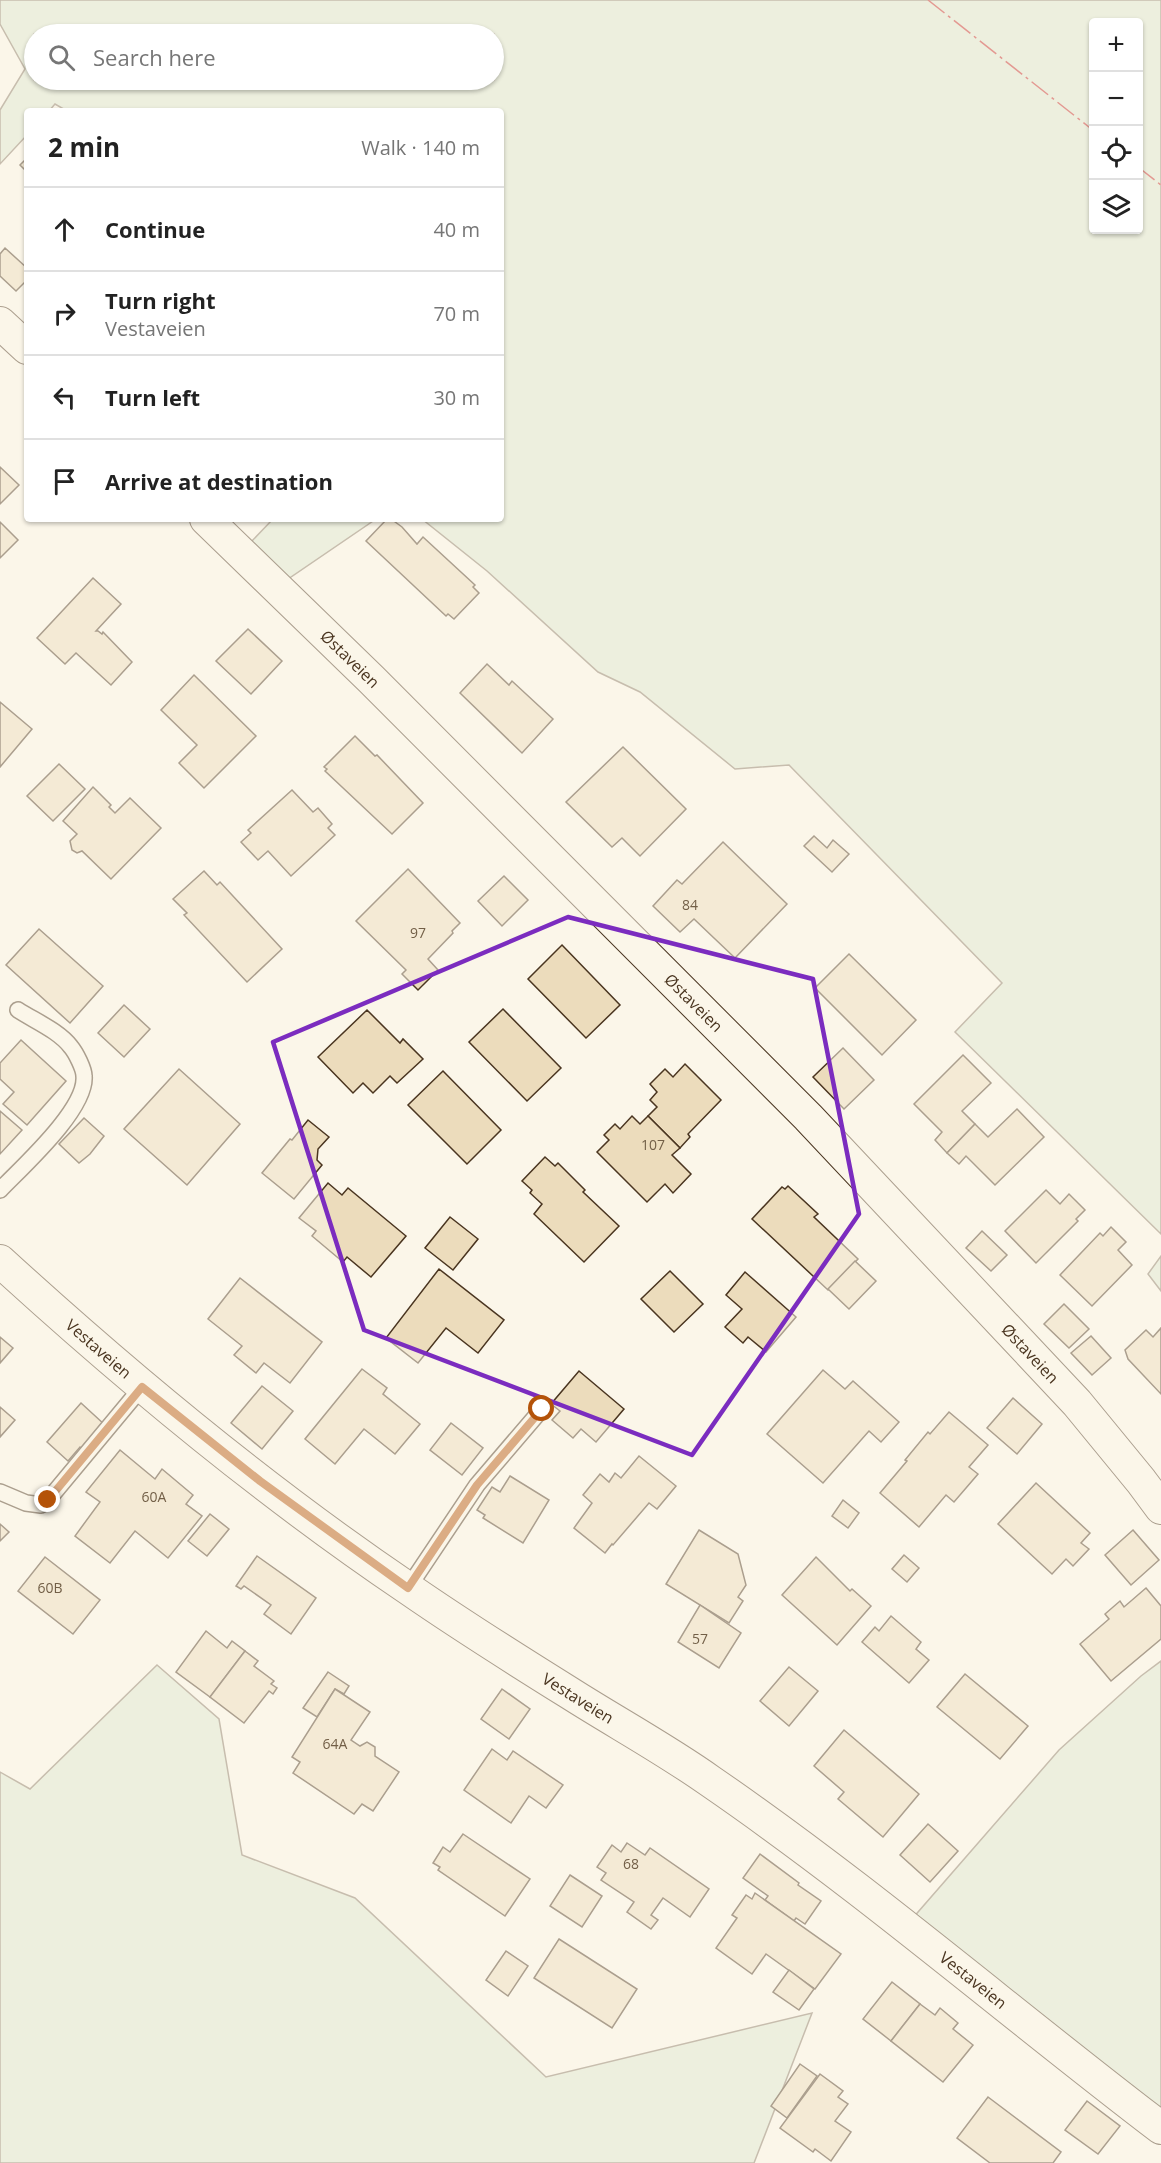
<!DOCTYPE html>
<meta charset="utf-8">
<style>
body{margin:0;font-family:"Open Sans",sans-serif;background:#f2f2f2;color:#222}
.controls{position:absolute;right:18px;top:18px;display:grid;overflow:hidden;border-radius:6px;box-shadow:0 2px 4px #0004}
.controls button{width:54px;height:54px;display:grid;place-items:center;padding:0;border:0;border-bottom:2px solid #e0e0e0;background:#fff;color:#222;font:30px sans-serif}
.stop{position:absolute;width:18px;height:18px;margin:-14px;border:4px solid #b45309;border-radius:50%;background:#fff}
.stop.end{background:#b45309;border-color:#fff;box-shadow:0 2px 6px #0008}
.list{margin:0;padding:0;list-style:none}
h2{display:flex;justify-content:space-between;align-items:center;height:78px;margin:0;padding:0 24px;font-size:26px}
h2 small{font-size:20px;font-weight:400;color:#767676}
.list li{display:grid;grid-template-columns:39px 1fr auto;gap:18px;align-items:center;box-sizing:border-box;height:84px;padding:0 24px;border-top:2px solid #e0e0e0}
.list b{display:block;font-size:22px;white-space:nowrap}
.list p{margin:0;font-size:20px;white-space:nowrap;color:#767676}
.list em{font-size:20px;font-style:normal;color:#767676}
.icon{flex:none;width:33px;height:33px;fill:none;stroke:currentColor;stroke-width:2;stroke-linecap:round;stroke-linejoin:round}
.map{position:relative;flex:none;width:1161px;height:2163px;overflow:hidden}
.search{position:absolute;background:#fff;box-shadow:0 2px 4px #0004;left:24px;top:24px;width:480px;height:66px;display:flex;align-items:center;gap:15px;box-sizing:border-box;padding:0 21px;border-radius:33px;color:#767676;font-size:22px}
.panel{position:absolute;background:#fff;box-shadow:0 2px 4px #0004;left:24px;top:108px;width:480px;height:414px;border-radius:6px}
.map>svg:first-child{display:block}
.green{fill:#dce7d0;stroke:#887966;stroke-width:1.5;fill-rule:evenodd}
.building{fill:#ecdcbc;stroke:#4a3520;stroke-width:1.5}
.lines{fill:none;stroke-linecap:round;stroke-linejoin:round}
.service-casing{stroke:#4a3520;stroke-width:18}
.minor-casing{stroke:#4a3520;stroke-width:34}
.service{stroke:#fbf6e9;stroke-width:15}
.minor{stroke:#fbf6e9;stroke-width:32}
.power{stroke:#c62828;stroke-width:1.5;stroke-dasharray:21 4.5 3 4.5;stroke-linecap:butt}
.route{stroke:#b45309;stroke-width:8}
.marked{fill:none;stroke:#7b2cbf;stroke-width:4.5;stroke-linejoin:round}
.labels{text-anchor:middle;stroke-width:4.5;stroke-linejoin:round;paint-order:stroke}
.number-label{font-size:14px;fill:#725f47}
.street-label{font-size:16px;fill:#4a3520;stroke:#fbf6e9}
</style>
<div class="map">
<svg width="1161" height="2163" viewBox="0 0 1161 2163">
<rect width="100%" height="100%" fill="#fbf6e9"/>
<g class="green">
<path d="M0 0H1161V1234L955 1032 1002 983 789 765 735 769 640 692 598 672 487 571 422 519H501V111H67L55 104 49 111H27V135L0 164V110L25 69 0 24ZM1138 22V230H1094V22ZM494 34V80H34V34Z"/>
<polygon points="273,519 376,519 288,579 251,542"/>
<polygon points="1161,1256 1161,1291 1148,1274"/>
<polygon points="1161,1661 1161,2114 912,1919 1059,1750 1141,1676"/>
<polygon points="157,1665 219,1719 242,1855 355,1898 546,2077 812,2013 754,2163 0,2163 0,1772 30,1789"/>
</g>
<g class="building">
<polygon points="27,158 27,172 20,165"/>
<polygon points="5,248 27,268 27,280 16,291 0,276 0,254"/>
<polygon points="0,467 19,485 0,504"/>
<polygon points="387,519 391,519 402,527 417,544 423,537 475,585 473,587 479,593 454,619 448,614 446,616 366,541"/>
<polygon points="0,522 18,540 0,558"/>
<polygon points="93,578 121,604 96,631 98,631 102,634 103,632 132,662 111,685 76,653 65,664 37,638"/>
<polygon points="248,629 282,661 251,694 216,661"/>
<polygon points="487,664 509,685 512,681 553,719 522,753 460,693"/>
<polygon points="194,675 256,736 204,788 179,763 197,745 161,710"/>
<polygon points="0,702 32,729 0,767"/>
<polygon points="355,736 375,756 377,755 423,803 392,834 325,771 327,769 324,767"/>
<polygon points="623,747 686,809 640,856 622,838 612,847 566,802"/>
<polygon points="59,764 85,789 53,821 27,796"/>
<polygon points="93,787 111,805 109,807 115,813 130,798 161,828 111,879 82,851 77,853 72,850 70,841 77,834 63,821"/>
<polygon points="292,790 313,812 318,808 332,824 328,828 335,835 291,876 268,851 258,860 241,842 251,833 248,830"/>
<polygon points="814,836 827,848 833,840 849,854 832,872 804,846"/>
<polygon points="723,842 787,904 735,958 694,919 680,932 653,906 677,880 682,884"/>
<polygon points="408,869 460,923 452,931 453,933 428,959 438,970 418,990 402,974 406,970 356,921"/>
<polygon points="204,871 217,885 220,882 282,949 247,982 184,915 187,913 173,899"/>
<polygon points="504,876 528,900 502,926 478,901"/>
<polygon points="39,929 103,986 70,1023 6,965"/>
<polygon points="562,945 620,1005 586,1038 528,979"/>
<polygon points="849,954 916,1020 882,1055 815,988"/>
<polygon points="124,1005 150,1029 124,1057 98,1033"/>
<polygon points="503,1009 561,1068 527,1101 469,1042"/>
<polygon points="367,1010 400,1043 403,1039 423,1059 397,1083 390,1076 373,1093 363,1083 353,1093 318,1057"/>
<polygon points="21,1040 66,1081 27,1125 3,1104 14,1092 0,1079 0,1063"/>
<polygon points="843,1048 874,1080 844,1109 813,1077"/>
<polygon points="963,1055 991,1083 962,1111 975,1124 947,1153 935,1140 942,1132 914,1104"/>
<polygon points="685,1064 721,1100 688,1134 690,1137 680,1148 648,1116 657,1107 650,1100 657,1092 650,1084 665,1069 673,1077"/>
<polygon points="179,1069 240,1124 187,1185 124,1129"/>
<polygon points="443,1071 501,1130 467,1164 408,1105"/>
<polygon points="1017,1109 1044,1137 995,1185 966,1156 959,1164 947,1153 975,1124 988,1137"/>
<polygon points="0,1111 22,1130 0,1154"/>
<polygon points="632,1116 640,1124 648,1116 680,1148 672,1155 691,1174 673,1193 665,1184 647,1202 597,1152 609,1140 604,1135 615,1124 620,1129"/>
<polygon points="84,1118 104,1136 90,1154 79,1163 59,1144"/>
<polygon points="308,1120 329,1137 318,1149 317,1160 322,1165 294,1199 262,1173 290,1139 292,1140"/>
<polygon points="545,1157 555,1166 558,1163 585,1190 583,1192 619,1226 584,1262 534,1214 542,1204 530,1193 532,1190 522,1181"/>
<polygon points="328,1183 342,1195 348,1188 406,1236 371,1277 347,1257 343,1262 312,1236 316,1231 299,1218"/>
<polygon points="788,1186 818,1214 814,1217 858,1259 828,1290 752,1219 782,1187 785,1189"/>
<polygon points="1046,1190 1060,1204 1069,1194 1085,1210 1076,1219 1078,1221 1036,1263 1005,1231"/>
<polygon points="450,1217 478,1239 453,1270 425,1248"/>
<polygon points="1111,1227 1126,1242 1118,1250 1132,1265 1092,1306 1060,1275 1100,1233 1103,1236"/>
<polygon points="982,1231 1007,1255 991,1271 966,1248"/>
<polygon points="855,1261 876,1281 849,1309 828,1289"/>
<polygon points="439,1269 504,1320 478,1353 446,1328 418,1363 386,1338"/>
<polygon points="670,1271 703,1304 674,1332 641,1299"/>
<polygon points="745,1272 796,1317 766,1352 748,1337 743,1343 725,1327 742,1309 726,1295"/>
<polygon points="240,1278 322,1342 290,1383 264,1363 256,1373 234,1355 242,1346 208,1319"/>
<polygon points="1064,1304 1089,1329 1069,1348 1044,1324"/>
<polygon points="1161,1328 1161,1394 1128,1359 1125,1350 1146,1330 1153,1337"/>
<polygon points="1091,1336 1111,1358 1092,1375 1071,1353"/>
<polygon points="0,1337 13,1348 0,1363"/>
<polygon points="362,1369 387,1388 383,1394 420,1424 395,1454 364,1429 335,1464 305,1439"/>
<polygon points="823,1370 845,1389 853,1381 899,1422 881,1442 869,1431 823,1483 767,1434"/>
<polygon points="579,1371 624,1409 596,1442 581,1429 573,1438 552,1420 560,1411 551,1404"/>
<polygon points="262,1386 293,1411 262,1449 231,1423"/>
<polygon points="1013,1398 1042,1424 1017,1454 987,1428"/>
<polygon points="81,1403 105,1425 83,1450 80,1447 68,1461 47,1442"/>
<polygon points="0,1407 15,1420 0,1437"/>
<polygon points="949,1412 988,1445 969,1467 978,1474 954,1502 946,1495 919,1527 880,1493 907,1461 905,1460 928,1432 930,1434"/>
<polygon points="451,1423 483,1448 462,1475 430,1450"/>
<polygon points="120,1450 155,1479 162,1469 193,1495 186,1504 202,1516 168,1558 135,1531 110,1563 75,1536 100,1502 86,1492"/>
<polygon points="639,1456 676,1486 657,1509 649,1503 613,1545 612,1544 605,1553 574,1528 592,1503 583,1495 600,1474 609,1482 615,1473 621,1478"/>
<polygon points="510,1476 549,1500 523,1543 483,1518 485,1515 477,1510 492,1487 500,1492"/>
<polygon points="1036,1483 1090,1533 1081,1543 1089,1549 1073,1566 1066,1559 1052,1574 998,1524"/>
<polygon points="843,1500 859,1513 848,1528 832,1516"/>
<polygon points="210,1514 229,1529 207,1556 188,1541"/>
<polygon points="0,1524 9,1532 0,1541"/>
<polygon points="699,1530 738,1554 746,1585 738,1597 743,1601 729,1623 666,1584"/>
<polygon points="1133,1530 1159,1560 1131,1585 1105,1555"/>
<polygon points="904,1555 919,1568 907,1582 892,1569"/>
<polygon points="257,1556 316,1598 291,1634 264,1614 271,1605 244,1586 241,1589 236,1586"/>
<polygon points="45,1557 100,1600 73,1634 18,1591"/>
<polygon points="816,1557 850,1591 852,1589 871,1606 837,1645 782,1595"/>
<polygon points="1146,1588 1161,1606 1161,1639 1111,1681 1080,1644 1109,1619 1105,1614 1120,1601 1124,1607"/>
<polygon points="700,1605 741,1633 719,1668 678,1642"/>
<polygon points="891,1616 921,1642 916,1649 929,1660 909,1683 862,1642 875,1627 879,1631"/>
<polygon points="206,1631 227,1648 232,1641 245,1651 210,1697 176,1672"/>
<polygon points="245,1651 258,1661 254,1666 274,1681 271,1684 277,1688 273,1694 269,1691 244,1723 210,1697"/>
<polygon points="789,1667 818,1691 789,1726 760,1701"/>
<polygon points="328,1672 349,1686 344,1694 335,1689 317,1717 303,1708"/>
<polygon points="965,1674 1028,1726 1000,1759 937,1707"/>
<polygon points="335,1689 370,1712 351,1740 360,1746 367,1742 375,1747 375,1756 399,1772 373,1811 362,1804 354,1814 293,1773 300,1762 292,1757"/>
<polygon points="502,1689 530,1709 509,1739 481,1719"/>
<polygon points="844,1730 919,1794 883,1837 838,1799 844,1792 814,1766"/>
<polygon points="492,1749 507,1760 513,1751 563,1785 546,1808 529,1796 511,1823 464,1790"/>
<polygon points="928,1824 958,1851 930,1882 900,1855"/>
<polygon points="463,1834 530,1879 505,1916 438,1870 440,1867 433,1863 443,1847 450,1852"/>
<polygon points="627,1843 645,1855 650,1848 709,1889 690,1917 663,1898 651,1915 658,1920 651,1929 627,1912 634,1902 601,1880 606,1873 597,1867 612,1845 621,1852"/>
<polygon points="760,1854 799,1883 798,1885 821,1901 805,1924 796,1918 794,1921 765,1900 768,1896 743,1878"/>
<polygon points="570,1875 602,1896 582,1927 550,1906"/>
<polygon points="755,1893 841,1954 815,1989 766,1954 752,1974 716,1948 737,1918 732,1915 746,1895 752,1899"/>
<polygon points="559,1939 637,1989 612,2028 534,1978"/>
<polygon points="506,1951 528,1966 508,1996 486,1980"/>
<polygon points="789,1970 814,1989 799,2010 773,1992"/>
<polygon points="892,1982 920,2004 891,2041 863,2019"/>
<polygon points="920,2004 935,2015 940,2008 958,2023 953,2029 973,2045 943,2082 891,2041"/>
<polygon points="800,2064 817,2076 787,2118 771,2106"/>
<polygon points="820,2074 843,2091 838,2097 848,2104 835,2121 851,2132 831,2161 815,2149 813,2152 780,2128"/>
<polygon points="988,2097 1061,2152 1053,2163 990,2163 957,2138"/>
<polygon points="1087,2101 1120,2126 1098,2154 1065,2130"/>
</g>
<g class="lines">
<defs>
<g id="service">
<path d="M0 1190C22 1167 87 1109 84 1076 84 1069 76 1053 71 1047 59 1031 35 1021 18 1010"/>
<polyline points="0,1492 26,1503 41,1505 48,1500 142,1387"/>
<polyline points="408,1588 477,1485 542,1409"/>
</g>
<g id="minor">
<polyline points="0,323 27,348"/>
<path id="s1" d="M206 519 371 679 808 1117 1077 1403 1141 1481 1161 1508"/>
<path id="s2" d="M0 1261C129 1379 264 1491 409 1589 461 1625 515 1659 568 1692 615 1722 665 1749 710 1781 867 1889 1010 2013 1161 2128"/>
</g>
</defs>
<use href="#service" class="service-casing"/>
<use href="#minor" class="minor-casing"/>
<use href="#service" class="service"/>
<use href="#minor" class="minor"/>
<g class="power">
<polyline points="928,0 1094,131"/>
<polyline points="1138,167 1161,185"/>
</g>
</g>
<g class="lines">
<polyline class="route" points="48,1500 142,1387 260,1481 408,1588 477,1485 542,1409"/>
</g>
<path d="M0 0H1161V2163H0ZM568 917 813 979 859 1214 692 1455 364 1330 273 1042Z" fill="#fbf6e9" fill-opacity=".55" fill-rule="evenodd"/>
<path class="marked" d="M568 917 813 979 859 1214 692 1455 364 1330 273 1042Z"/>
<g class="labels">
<g class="number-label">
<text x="690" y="910">84</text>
<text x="418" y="938">97</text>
<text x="653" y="1150">107</text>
<text x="154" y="1502">60A</text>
<text x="50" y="1593">60B</text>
<text x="700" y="1644">57</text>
<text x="335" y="1749">64A</text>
<text x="631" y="1869">68</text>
</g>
<g class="street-label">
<text dy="6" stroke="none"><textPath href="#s1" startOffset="201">Østaveien</textPath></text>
<text dy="6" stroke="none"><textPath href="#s1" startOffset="687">Østaveien</textPath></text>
<text dy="6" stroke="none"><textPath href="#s2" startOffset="132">Vestaveien</textPath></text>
<text dy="6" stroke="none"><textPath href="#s1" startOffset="1173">Østaveien</textPath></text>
<text dy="6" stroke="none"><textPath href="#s2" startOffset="726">Vestaveien</textPath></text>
<text dy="6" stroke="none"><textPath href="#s2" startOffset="1212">Vestaveien</textPath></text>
</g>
</g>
</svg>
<div class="controls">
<button>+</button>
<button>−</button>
<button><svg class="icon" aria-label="locate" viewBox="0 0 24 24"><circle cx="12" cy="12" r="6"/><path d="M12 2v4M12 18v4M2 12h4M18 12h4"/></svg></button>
<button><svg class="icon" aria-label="layers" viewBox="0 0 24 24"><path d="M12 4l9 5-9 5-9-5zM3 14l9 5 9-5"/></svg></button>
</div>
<div class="stop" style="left:542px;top:1409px"></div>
<div class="stop end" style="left:48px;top:1500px"></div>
<div class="search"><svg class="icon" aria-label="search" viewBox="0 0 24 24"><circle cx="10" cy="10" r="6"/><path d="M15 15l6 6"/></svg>Search here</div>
<section class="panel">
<h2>2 min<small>Walk · 140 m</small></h2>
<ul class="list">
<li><svg class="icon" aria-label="ahead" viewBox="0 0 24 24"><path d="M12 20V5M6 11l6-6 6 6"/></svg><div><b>Continue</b></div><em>40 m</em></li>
<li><svg class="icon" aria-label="right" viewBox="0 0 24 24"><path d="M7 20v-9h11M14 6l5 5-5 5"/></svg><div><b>Turn right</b><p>Vestaveien</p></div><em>70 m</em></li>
<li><svg class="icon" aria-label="left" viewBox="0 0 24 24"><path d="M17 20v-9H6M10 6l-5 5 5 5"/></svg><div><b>Turn left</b></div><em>30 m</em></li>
<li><svg class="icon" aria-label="arrive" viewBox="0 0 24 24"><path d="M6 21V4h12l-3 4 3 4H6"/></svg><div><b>Arrive at destination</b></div></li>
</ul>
</section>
</div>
